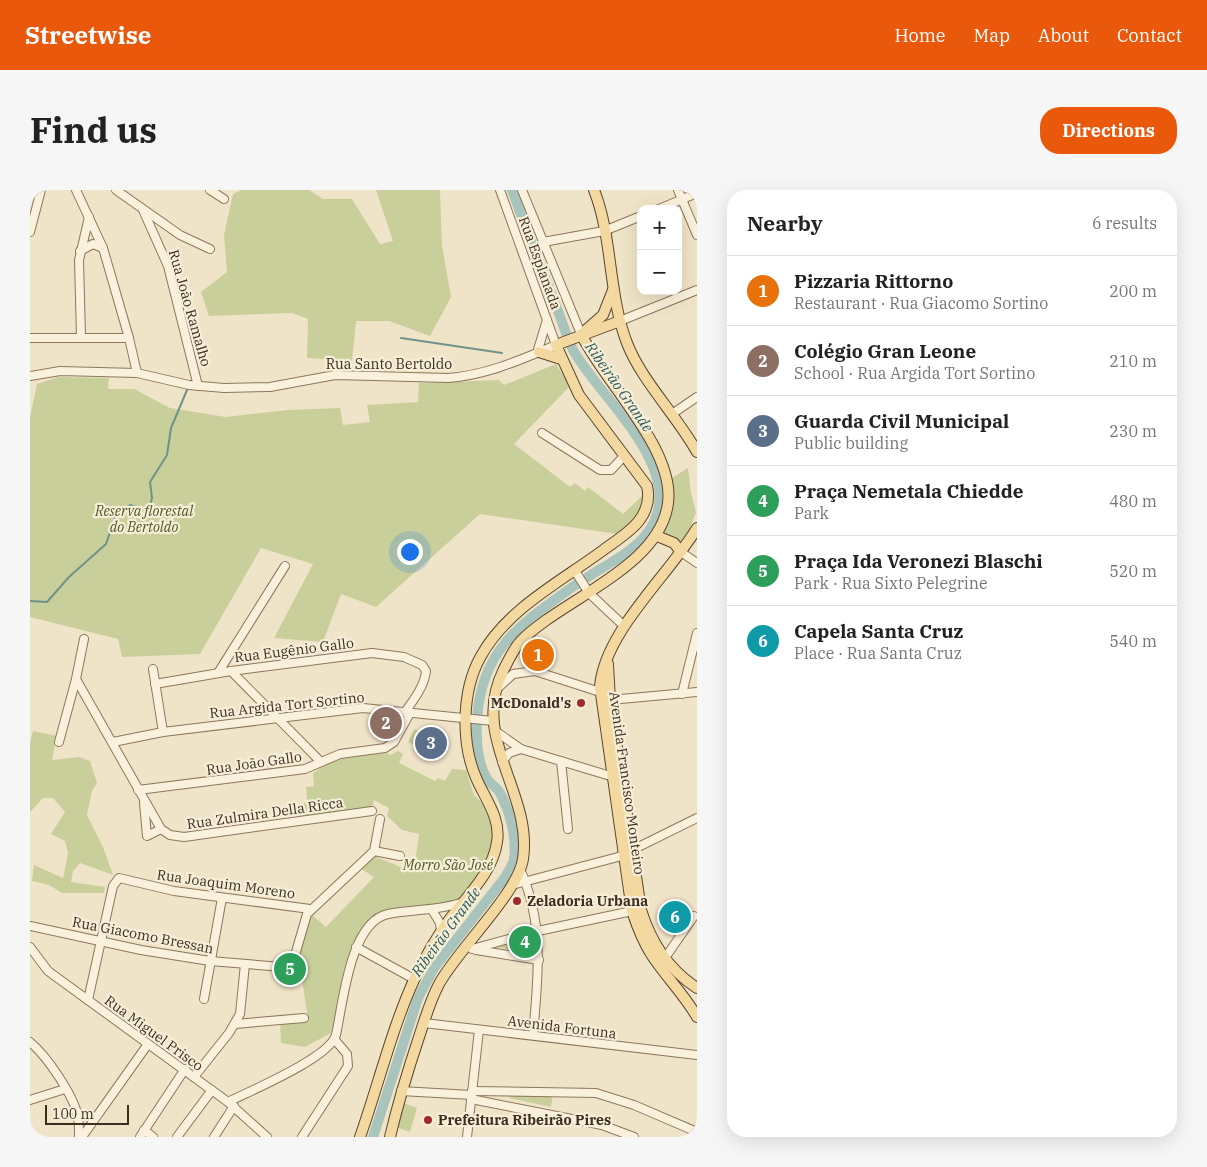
<!DOCTYPE html>
<meta charset="utf-8">
<style>
body{margin:0;font-family:"IBM Plex Serif",serif;background:#f6f6f6;color:#222}
.controls{position:absolute;right:15px;top:15px;display:grid;overflow:hidden;border-radius:10px;box-shadow:0 5px 20px #0002}
.controls button{width:45px;height:45px;display:grid;place-items:center;padding:0;border:0;border-bottom:1px solid #e0e0e0;background:#fff;color:#222;font:25px sans-serif}
.scale{position:absolute;left:15px;bottom:12px;width:84px;box-sizing:border-box;padding-left:5px;border:2px solid #3d2e20;border-top:0;font-size:14px;line-height:18px;white-space:nowrap;color:#3d2e20;-webkit-text-stroke:4px #f7eed8;paint-order:stroke}
.you{position:absolute;left:379px;top:361px;width:18px;height:18px;margin:-12px;border:4px solid #fff;border-radius:50%;background:#1a73e8;box-shadow:0 0 0 8px #1a73e833}
.badge{display:grid;place-items:center;width:32px;height:32px;border-radius:50%;background:#ea580c;color:#fff;font-size:16px;font-weight:700}
.pin{position:absolute;translate:-50% -50%;border:2px solid #fff;box-shadow:0 1px 5px #0006}
.list{margin:0;padding:0;list-style:none}
h2{display:flex;justify-content:space-between;align-items:center;height:65px;margin:0;padding:0 20px;font-size:21px}
h2 small{font-size:16px;font-weight:400;color:#767676}
.list li{display:grid;grid-template-columns:32px 1fr auto;gap:15px;align-items:center;box-sizing:border-box;height:70px;padding:0 20px;border-top:1px solid #e0e0e0}
.list b{display:block;font-size:19px;white-space:nowrap}
.list p{margin:0;font-size:16px;white-space:nowrap;color:#767676}
.list em{font-size:16px;font-style:normal;color:#767676}
.map{position:relative;flex:none;width:667px;height:947px;overflow:hidden;border-radius:20px}
header{display:flex;align-items:center;gap:30px;box-sizing:border-box;height:70px;padding:0 25px;background:#ea580c;color:#fff}
header strong{font-size:24px}
nav{display:flex;gap:28px;margin-inline-start:auto;font-size:18px}
.intro{display:flex;align-items:center;justify-content:space-between;box-sizing:border-box;height:120px;padding:0 30px}
h1{margin:0;font-size:35px}
.button{padding:12px 22px;border-radius:20px;background:#ea580c;color:#fff;font-size:18px;font-weight:700}
main{display:flex;gap:30px;padding:0 30px}
aside{flex:1;background:#fff;border-radius:20px;box-shadow:0 5px 20px #0002}
.map>svg:first-child{display:block}
.green{fill:#c9cf9b}
.lines{fill:none;stroke-linecap:round;stroke-linejoin:round}
.stream{stroke:#6f938a;stroke-width:2}
.river{stroke:#a9c4bc;stroke-width:10}
.minor-casing{stroke:#8d765c;stroke-width:10}
.major-casing{stroke:#5b4430;stroke-width:12}
.minor{stroke:#faf1dc;stroke-width:8}
.major{stroke:#f3d9a0;stroke-width:10}
.poi-dot{fill:#9e2a2b;stroke:#f7eed8;stroke-width:2}
.labels{text-anchor:middle;stroke-width:4.5;stroke-linejoin:round;paint-order:stroke}
.street-label{font-size:14px;fill:#3d2e20;stroke:#f7eed8}
.park-label{font-size:14px;font-style:italic;fill:#4d5a26;stroke:#f7eed8}
.poi-label{font-size:14px;font-weight:bold;fill:#3d2e20;stroke:#f7eed8;text-anchor:start}
.water-label{font-size:15px;font-style:italic;fill:#2f5d5a;stroke:#f7eed8}
</style>
<header>
<strong>Streetwise</strong>
<nav><a>Home</a><a>Map</a><a>About</a><a>Contact</a></nav>
</header>
<div class="intro"><h1>Find us</h1><a class="button">Directions</a></div>
<main>
<div class="map">
<svg width="667" height="947" viewBox="0 0 667 947">
<rect width="100%" height="100%" fill="#f0e4c8"/>
<g class="green">
<polygon points="212,0 279,0 293,9 322,9 350,54 363,51 346,0 410,0 412,55 421,107 400,146 359,131 326,131 322,171 277,168 278,129 262,123 179,126 171,102 197,82 194,45 203,4"/>
<path d="M526 174 540 196 484 254 540 297 545 293 555 301 558 297 593 324 612 306C614 326 602 333 587 344L450 324 346 417 311 404 293 452 244 448 283 374 231 358 170 464 92 467 88 449 0 427V227L7 194 28 187 79 188 78 199H104L140 218 196 227 258 220 310 218 313 235 340 232 337 215 388 212 389 193 469 190 474 195Z"/>
<polygon points="658,278 661,303 666,322 659,341 651,352 640,345 633,344 642,288"/>
<polygon points="384,539 405,548 399,561 378,552"/>
<polygon points="3,541 27,546 22,570 49,567 60,571 67,593 62,601 57,625 73,657 83,685 50,673 43,681 41,692 75,697 74,703 32,703 19,695 2,691 4,675 33,688 38,663 35,651 21,644 35,622 23,608 13,608 0,622 0,554"/>
<path d="M368 561 373 564 369 573 405 591 408 588 415 591 422 579 436 580 444 605 456 617 466 644 457 677 426 713 389 721 347 724 322 754 301 843 275 857 251 853 250 832 278 829C274 797 262 753 281 724L296 737 344 687 330 678 344 666 373 678 385 673 389 644 372 640 357 626 359 618 344 610 342 619 270 630 269 620 277 610 276 597 284 596 283 583 310 566 355 563 361 565Z"/>
<polygon points="504,746 506,763 465,757"/>
<polygon points="523,904 521,917 479,908 480,906"/>
<polygon points="373,913 387,918 380,942 366,937"/>
</g>
<g class="lines">
<g class="stream">
<polyline points="371,148 472,163"/>
<polyline points="0,411 17,412 39,387 76,354 86,325 100,315 119,321 122,308 120,292 137,265 141,238 157,200"/>
</g>
<g class="river">
<path d="M482 0C497 41 512 81 528 121 533 134 537 148 543 160 571 210 667 287 614 347 599 364 576 375 558 387"/>
<path d="M343 947 388 808 404 778 476 686C478 681 483 675 484 669 487 649 480 621 470 603 467 598 461 594 457 589 447 572 446 549 447 530 451 457 494 432 548 393"/>
</g>
<defs>
<g id="minor">
<polyline points="46,0 73,58 99,148 107,183"/>
<polyline points="86,0 150,45 180,59"/>
<polyline points="180,0 194,9"/>
<polyline points="492,0 551,144"/>
<polyline points="648,0 667,45"/>
<polyline points="629,19 667,3"/>
<polyline points="113,20 138,76 168,196"/>
<polyline points="0,42 11,0"/>
<polyline points="513,52 574,41 611,26"/>
<polyline points="50,61 63,54 73,58"/>
<polyline points="590,131 667,100"/>
<polyline points="51,147 49,70 59,27"/>
<polyline points="0,148 99,148"/>
<polyline points="507,163 517,130"/>
<path d="M0 186 30 181 107 183 159 195 194 198 240 197 305 185 418 188C457 185 490 170 526 155L470 0"/>
<polyline points="642,224 667,207"/>
<polyline points="512,243 570,280 581,280 594,266"/>
<polyline points="651,362 667,373"/>
<polyline points="545,381 559,403 594,436"/>
<polyline points="54,449 46,489 131,639 140,645 154,647 342,621"/>
<polyline points="123,479 133,542"/>
<polyline points="201,481 291,572"/>
<polyline points="188,483 255,376"/>
<path d="M125 494 201 481 342 463 374 467 392 475 396 481C395 495 383 511 375 522"/>
<polyline points="469,497 483,484 505,481 570,502"/>
<polyline points="652,504 667,443"/>
<polyline points="580,510 667,502"/>
<polyline points="464,540 491,559 587,588"/>
<polyline points="29,552 46,489"/>
<polyline points="83,552 133,542 333,518 463,531"/>
<polyline points="531,571 538,639"/>
<polyline points="472,572 479,563 491,559"/>
<polyline points="108,600 275,579 310,564 355,558 364,552 380,523"/>
<polyline points="114,613 117,646 131,639"/>
<polyline points="344,661 370,666"/>
<path d="M490 679C515 735 508 787 503 845"/>
<polyline points="482,695 588,667 667,628"/>
<polyline points="402,720 410,733 411,742"/>
<polyline points="0,736 111,760 180,771 252,777"/>
<polyline points="0,757 18,781 198,912 237,947"/>
<polyline points="326,757 384,789"/>
<polyline points="442,759 508,741 602,721"/>
<polyline points="446,760 509,770"/>
<polyline points="635,768 664,726"/>
<circle cx="260" cy="778" r="8"/>
<polyline points="263,772 277,724 344,661 350,629"/>
<polyline points="174,809 192,708"/>
<polyline points="58,810 83,696 89,688 144,701 280,719"/>
<polyline points="394,833 667,865"/>
<polyline points="205,834 274,828"/>
<path d="M0 852C17 866 44 906 48 927 49 934 49 941 49 947"/>
<polyline points="164,887 199,843 210,824 215,774"/>
<polyline points="371,901 442,905"/>
<polyline points="442,901 566,903 604,915 667,942"/>
<polyline points="441,909 572,935 604,947"/>
<polyline points="0,910 35,899"/>
<path d="M198 912C222 900 299 868 306 845 313 813 320 732 358 724 384 719 408 721 434 712"/>
<polyline points="114,940 123,947"/>
<polyline points="52,947 118,854"/>
<polyline points="110,947 155,879"/>
<polyline points="147,947 182,900"/>
<polyline points="184,947 204,916"/>
<polyline points="272,947 318,876 317,864 305,850"/>
<polyline points="437,947 449,840"/>
</g>
<g id="major">
<path d="M564 0C583 48 578 104 597 153 611 190 647 226 667 262"/>
<polyline points="556,140 573,125 583,100"/>
<polyline points="509,162 531,169"/>
<path d="M667 338C639 385 574 442 570 497L602 721C607 736 612 750 621 764 635 786 654 804 667 827"/>
<polyline points="627,346 644,353 651,362"/>
<path d="M578 474 580 510 611 720C621 752 639 780 667 798"/>
<path d="M330 947C348 896 362 838 384 790 394 769 406 748 419 730 437 706 463 682 467 652 471 629 456 610 447 590 431 555 431 501 451 466 477 419 530 392 572 361 584 352 599 343 608 332 617 321 620 309 617 296L549 205 526 155 590 131"/>
<path d="M360 947C368 913 378 880 389 847 395 829 400 811 409 794 428 759 488 703 493 669 503 603 440 549 473 481 478 471 483 460 490 452 531 409 630 378 638 313 645 259 575 193 551 144"/>
</g>
</defs>
<use href="#minor" class="minor-casing"/>
<use href="#major" class="major-casing"/>
<use href="#minor" class="minor"/>
<use href="#major" class="major"/>
</g>
<g class="poi-dot">
<circle cx="551" cy="513" r="5"/>
<circle cx="487" cy="711" r="5"/>
<circle cx="398" cy="930" r="5"/>
</g>
<g class="labels">
<g class="street-label">
<text transform="translate(510 73) rotate(70)" y="5">Rua Esplanada</text>
<text transform="translate(160 118) rotate(74)" y="5">Rua João Ramalho</text>
<text x="359" y="179">Rua Santo Bertoldo</text>
<text transform="translate(264 460) rotate(-7)" y="5">Rua Eugênio Gallo</text>
<text transform="translate(257 515) rotate(-6)" y="5">Rua Argida Tort Sortino</text>
<text transform="translate(224 573) rotate(-8)" y="5">Rua João Gallo</text>
<text transform="translate(597 593) rotate(82)" y="5">Avenida Francisco Monteiro</text>
<text transform="translate(235 623) rotate(-8)" y="5">Rua Zulmira Della Ricca</text>
<text transform="translate(196 694) rotate(8)" y="5">Rua Joaquim Moreno</text>
<text transform="translate(113 745) rotate(11)" y="5">Rua Giacomo Bressan</text>
<text transform="translate(532 837) rotate(7)" y="5">Avenida Fortuna</text>
<text transform="translate(124 843) rotate(36)" y="5">Rua Miguel Prisco</text>
</g>
<g class="park-label">
<text x="114" y="326">Reserva florestal<tspan x="114" dy="16">do Bertoldo</tspan></text>
<text x="418" y="680">Morro São José</text>
</g>
<g class="poi-label">
<text x="541" y="518" text-anchor="end">McDonald's</text>
<text x="497" y="716">Zeladoria Urbana</text>
<text x="408" y="935">Prefeitura Ribeirão Pires</text>
</g>
<g class="water-label">
<text transform="translate(589 197) rotate(55)" y="5">Ribeirão Grande</text>
<text transform="translate(416 742) rotate(-54)" y="5">Ribeirão Grande</text>
</g>
</g>
</svg>
<div class="controls">
<button>+</button>
<button>−</button>
</div>
<div class="scale">100 m</div>
<div class="you"></div>
<div class="pin badge" style="left:508px;top:465px;background:#e8710a">1</div>
<div class="pin badge" style="left:356px;top:533px;background:#8d6e63">2</div>
<div class="pin badge" style="left:401px;top:553px;background:#5c6f8a">3</div>
<div class="pin badge" style="left:495px;top:752px;background:#2e9e5b">4</div>
<div class="pin badge" style="left:260px;top:779px;background:#2e9e5b">5</div>
<div class="pin badge" style="left:645px;top:727px;background:#0f9aa8">6</div>
</div>
<aside>
<h2>Nearby<small>6 results</small></h2>
<ul class="list">
<li><span class="badge" style="background:#e8710a">1</span><div><b>Pizzaria Rittorno</b><p>Restaurant · Rua Giacomo Sortino</p></div><em>200 m</em></li>
<li><span class="badge" style="background:#8d6e63">2</span><div><b>Colégio Gran Leone</b><p>School · Rua Argida Tort Sortino</p></div><em>210 m</em></li>
<li><span class="badge" style="background:#5c6f8a">3</span><div><b>Guarda Civil Municipal</b><p>Public building</p></div><em>230 m</em></li>
<li><span class="badge" style="background:#2e9e5b">4</span><div><b>Praça Nemetala Chiedde</b><p>Park</p></div><em>480 m</em></li>
<li><span class="badge" style="background:#2e9e5b">5</span><div><b>Praça Ida Veronezi Blaschi</b><p>Park · Rua Sixto Pelegrine</p></div><em>520 m</em></li>
<li><span class="badge" style="background:#0f9aa8">6</span><div><b>Capela Santa Cruz</b><p>Place · Rua Santa Cruz</p></div><em>540 m</em></li>
</ul>
</aside>
</main>
